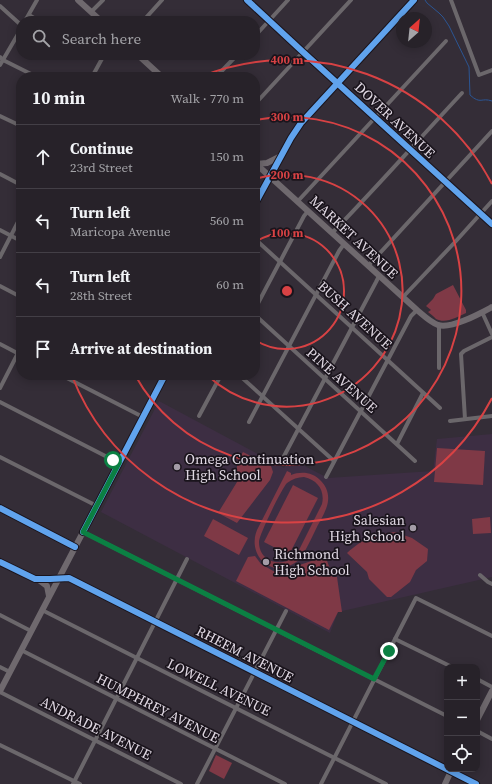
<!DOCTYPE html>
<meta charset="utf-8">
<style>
body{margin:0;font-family:"Source Serif 4",serif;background:#2f2a31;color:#f1f3f6}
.controls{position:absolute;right:12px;bottom:12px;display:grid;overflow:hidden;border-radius:8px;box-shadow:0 2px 10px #0003}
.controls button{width:36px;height:36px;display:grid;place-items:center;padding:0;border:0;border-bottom:1px solid #433f46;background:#272229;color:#f1f3f6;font:20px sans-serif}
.compass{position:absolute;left:396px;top:12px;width:36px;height:36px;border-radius:50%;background:#272229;box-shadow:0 2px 10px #0003;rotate:27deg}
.stop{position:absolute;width:12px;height:12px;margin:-9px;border:3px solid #0b8043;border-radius:50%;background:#fff}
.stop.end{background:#0b8043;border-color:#fff;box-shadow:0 1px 4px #0008}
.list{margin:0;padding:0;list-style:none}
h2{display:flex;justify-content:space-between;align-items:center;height:52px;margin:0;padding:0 16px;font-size:17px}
h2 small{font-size:13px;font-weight:400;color:#a4a4a8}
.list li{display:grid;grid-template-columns:26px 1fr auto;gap:12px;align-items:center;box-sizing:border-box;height:64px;padding:0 16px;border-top:1px solid #433f46}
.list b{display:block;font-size:15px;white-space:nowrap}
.list p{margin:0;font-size:13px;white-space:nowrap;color:#a4a4a8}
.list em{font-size:13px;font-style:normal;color:#a4a4a8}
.icon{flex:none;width:22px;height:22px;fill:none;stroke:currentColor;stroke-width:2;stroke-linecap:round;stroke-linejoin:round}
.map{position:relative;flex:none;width:492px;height:784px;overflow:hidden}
.search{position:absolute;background:#272229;box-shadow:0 2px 10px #0003;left:16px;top:16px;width:244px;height:44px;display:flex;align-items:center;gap:10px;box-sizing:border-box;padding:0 14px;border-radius:16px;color:#a4a4a8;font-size:15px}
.panel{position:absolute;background:#272229;box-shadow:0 2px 10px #0003;left:16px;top:72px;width:244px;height:308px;border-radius:16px}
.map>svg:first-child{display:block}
.built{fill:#3d2e43}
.green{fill:#7f3946;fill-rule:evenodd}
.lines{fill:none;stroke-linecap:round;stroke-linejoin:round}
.stream{stroke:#2b5593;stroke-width:1}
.street{stroke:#6b676b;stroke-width:4}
.secondary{stroke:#6f696e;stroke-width:6}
.cycleway-casing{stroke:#1a141c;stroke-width:8}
.cycleway{stroke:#60a3ed;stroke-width:6}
.route{stroke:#0b8043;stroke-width:5}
.ring{fill:none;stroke:#d84244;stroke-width:2}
.poi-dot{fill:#a49ca7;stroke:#1a141c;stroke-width:1.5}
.labels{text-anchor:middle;stroke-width:3.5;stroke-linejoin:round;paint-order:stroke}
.street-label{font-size:14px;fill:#e0d8e3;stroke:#1a141c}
.poi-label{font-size:14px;fill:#e0d8e3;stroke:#1a141c;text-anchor:start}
.centre{fill:#d84244;stroke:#1a141c;stroke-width:2}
.ring-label{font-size:12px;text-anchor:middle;font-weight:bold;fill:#d84244;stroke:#1a141c;stroke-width:3.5;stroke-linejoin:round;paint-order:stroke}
</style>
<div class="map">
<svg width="492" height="784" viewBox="0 0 492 784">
<rect width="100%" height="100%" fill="#342d37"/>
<polygon class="built" points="159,401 284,468 289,458 328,478 433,471 437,439 492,434 492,577 338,612 330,633 101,512"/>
<g class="green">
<path d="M453 285 466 310V313C457 317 446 324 436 319 434 317 431 314 428 312L431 310 426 306 433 299 436 294Z"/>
<polygon points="437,448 485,451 483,485 434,482"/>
<polygon points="243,452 271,466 273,472 270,480 237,523 218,513 237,482 237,462"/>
<path d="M287 471 291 473V475C301 471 313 472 321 481 326 486 329 493 328 501 327 511 319 522 315 531 311 539 307 548 302 556 300 559 297 562 293 564 270 578 247 554 257 530ZM304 477C318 480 325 491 322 504L297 554C284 569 259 563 259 542 259 535 282 488 287 483 292 479 298 477 304 477Z"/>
<polygon points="293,485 318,498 289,555 264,542"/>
<polygon points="490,517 491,533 473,534 472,519"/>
<polygon points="213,519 248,538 239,555 204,536"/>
<path d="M395 532 412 538 428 549 427 561 416 570 410 582 391 597H387L369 579 367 572 347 553C364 538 373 535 395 532Z"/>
<polygon points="255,556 261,564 275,572 288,569 323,557 326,558 333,577 337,577 342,612 338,612 329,630 236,581 248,557"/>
<polygon points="216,755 232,763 224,779 209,771"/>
</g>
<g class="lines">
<path class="stream" d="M425 0 427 3 439 13 443 17 449 26 469 67 470 95C481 105 481 97 492 101"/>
<g class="street">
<polyline points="247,0 303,52 492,224"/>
<polyline points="451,0 479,75 492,70"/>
<polyline points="0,6 21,25"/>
<polyline points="91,12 103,0"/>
<polyline points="29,15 39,21"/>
<polyline points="25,21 37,0"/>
<polyline points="143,21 162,0"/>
<polyline points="255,36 288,0"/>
<polyline points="0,57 3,60 37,77"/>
<polyline points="0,65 21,29"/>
<polyline points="92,77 104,55"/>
<polyline points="216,77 237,55"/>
<polyline points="255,104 351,0"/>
<polyline points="0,116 21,126"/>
<polyline points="0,174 21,185"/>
<polyline points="255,188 262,192"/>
<polyline points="298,201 446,41"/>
<polyline points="0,230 21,241"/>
<path d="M332 233C377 187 419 139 462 93"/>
<polyline points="255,239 440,408"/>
<polyline points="0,257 21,216"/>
<polyline points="368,266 492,131"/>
<polyline points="0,286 21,297"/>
<polyline points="403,297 456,241 492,201"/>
<polyline points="255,309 304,216 308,211"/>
<polyline points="482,312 492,334"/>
<polyline points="255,315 415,461"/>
<polyline points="439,325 439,368"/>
<polyline points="0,344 21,355"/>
<polyline points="61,375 143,417"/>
<polyline points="239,375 334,461"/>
<polyline points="0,388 18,353"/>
<polyline points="0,402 119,463"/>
<polyline points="199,416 221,375"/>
<polyline points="465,419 461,354 464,351 492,337"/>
<polyline points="450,421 492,416"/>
<polyline points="249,422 339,251 344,244"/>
<polyline points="397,444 423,393"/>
<polyline points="0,457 97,506"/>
<polyline points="283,458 376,282 379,276"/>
<polyline points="326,477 411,316 417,310"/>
<polyline points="0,508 75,547"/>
<polyline points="83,532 447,716"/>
<polyline points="480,575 488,582 492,584"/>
<polyline points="42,610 386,784"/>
<polyline points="0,615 31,631"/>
<polyline points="395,639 452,667"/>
<polyline points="21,650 285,784"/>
<polyline points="0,667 10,672"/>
<polyline points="477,679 492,687"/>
<polyline points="0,692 181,784"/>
<polyline points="477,731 492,739"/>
<polyline points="0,745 80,784"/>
<polyline points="73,784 187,559"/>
<polyline points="197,784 286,611"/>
<polyline points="321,784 416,598 492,636"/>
</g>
<g class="secondary">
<polyline points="78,0 101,21"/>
<polyline points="138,55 162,77"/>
<path d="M255 163 417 310C423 315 430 322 438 325 452 329 479 314 492 307"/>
<polyline points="256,164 267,163 281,156"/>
<polyline points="255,204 291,138 301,123 414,0"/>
<polyline points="0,562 35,579 50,579 69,578 476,784"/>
<polyline points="39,580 47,586 49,596"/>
<polyline points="0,691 165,375"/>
<polyline points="477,720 492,691"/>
<polyline points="445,784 452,769"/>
</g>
<defs>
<g id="cycleway">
<polyline points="247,0 303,52 492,224"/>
<polyline points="255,204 291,138 301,123 414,0"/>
<polyline points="0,508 75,547"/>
<polyline points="83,532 165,375"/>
<polyline points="0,562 35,579 50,579 69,578 476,784"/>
</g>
</defs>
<use href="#cycleway" class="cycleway-casing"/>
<use href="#cycleway" class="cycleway"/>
</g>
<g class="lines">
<polyline class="route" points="113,460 119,463 83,532 374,679 389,651"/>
</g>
<g class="ring">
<path d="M255 242A58 58 0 1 1 255 340"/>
<path d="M255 179A116 116 0 1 1 207 375"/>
<path d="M255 120A174 174 0 1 1 135 375"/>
<path d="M492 398A231 231 0 0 1 72 376M200 77A231 231 0 0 1 492 184"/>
</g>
<g class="poi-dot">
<circle cx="177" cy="467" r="4"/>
<circle cx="413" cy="528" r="4"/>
<circle cx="266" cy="562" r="4"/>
</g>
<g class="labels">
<g class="street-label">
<text transform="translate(395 120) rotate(43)" y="5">DOVER AVENUE</text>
<text transform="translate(354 237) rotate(43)" y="5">MARKET AVENUE</text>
<text transform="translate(355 315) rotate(42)" y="5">BUSH AVENUE</text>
<text transform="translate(342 380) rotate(42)" y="5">PINE AVENUE</text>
<text transform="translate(245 654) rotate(27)" y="5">RHEEM AVENUE</text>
<text transform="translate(219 687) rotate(26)" y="5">LOWELL AVENUE</text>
<text transform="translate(158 708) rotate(27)" y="5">HUMPHREY AVENUE</text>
<text transform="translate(96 728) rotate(27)" y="5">ANDRADE AVENUE</text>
</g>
<g class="poi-label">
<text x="185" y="464">Omega Continuation<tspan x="185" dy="16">High School</tspan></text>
<text x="405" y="525" text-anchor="end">Salesian<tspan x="405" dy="16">High School</tspan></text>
<text x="274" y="559">Richmond<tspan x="274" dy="16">High School</tspan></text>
</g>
</g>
<circle cx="287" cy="291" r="6" class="centre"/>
<g class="ring-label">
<text x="287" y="64">400 m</text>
<text x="287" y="121">300 m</text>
<text x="287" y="179">200 m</text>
<text x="287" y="237">100 m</text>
</g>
</svg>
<div class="controls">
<button>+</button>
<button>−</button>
<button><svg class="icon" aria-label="locate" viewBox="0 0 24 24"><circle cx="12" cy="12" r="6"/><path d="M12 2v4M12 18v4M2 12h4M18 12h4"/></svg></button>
</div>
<svg class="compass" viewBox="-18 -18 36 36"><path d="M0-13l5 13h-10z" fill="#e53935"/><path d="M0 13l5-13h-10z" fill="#a4a4a8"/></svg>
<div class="stop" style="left:113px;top:460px"></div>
<div class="stop end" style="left:389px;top:651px"></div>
<div class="search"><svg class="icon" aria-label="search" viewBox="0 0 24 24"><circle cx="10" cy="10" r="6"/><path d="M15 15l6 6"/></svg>Search here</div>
<section class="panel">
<h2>10 min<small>Walk · 770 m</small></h2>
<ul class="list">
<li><svg class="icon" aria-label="ahead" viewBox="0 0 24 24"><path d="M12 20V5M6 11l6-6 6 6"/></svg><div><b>Continue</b><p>23rd Street</p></div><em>150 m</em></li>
<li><svg class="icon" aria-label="left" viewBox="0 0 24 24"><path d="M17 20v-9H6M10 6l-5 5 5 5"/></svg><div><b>Turn left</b><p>Maricopa Avenue</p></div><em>560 m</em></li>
<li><svg class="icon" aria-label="left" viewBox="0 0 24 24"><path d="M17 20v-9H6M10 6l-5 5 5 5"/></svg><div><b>Turn left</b><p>28th Street</p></div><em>60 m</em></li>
<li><svg class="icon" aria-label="arrive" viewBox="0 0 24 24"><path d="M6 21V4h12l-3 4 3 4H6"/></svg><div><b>Arrive at destination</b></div></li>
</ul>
</section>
</div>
